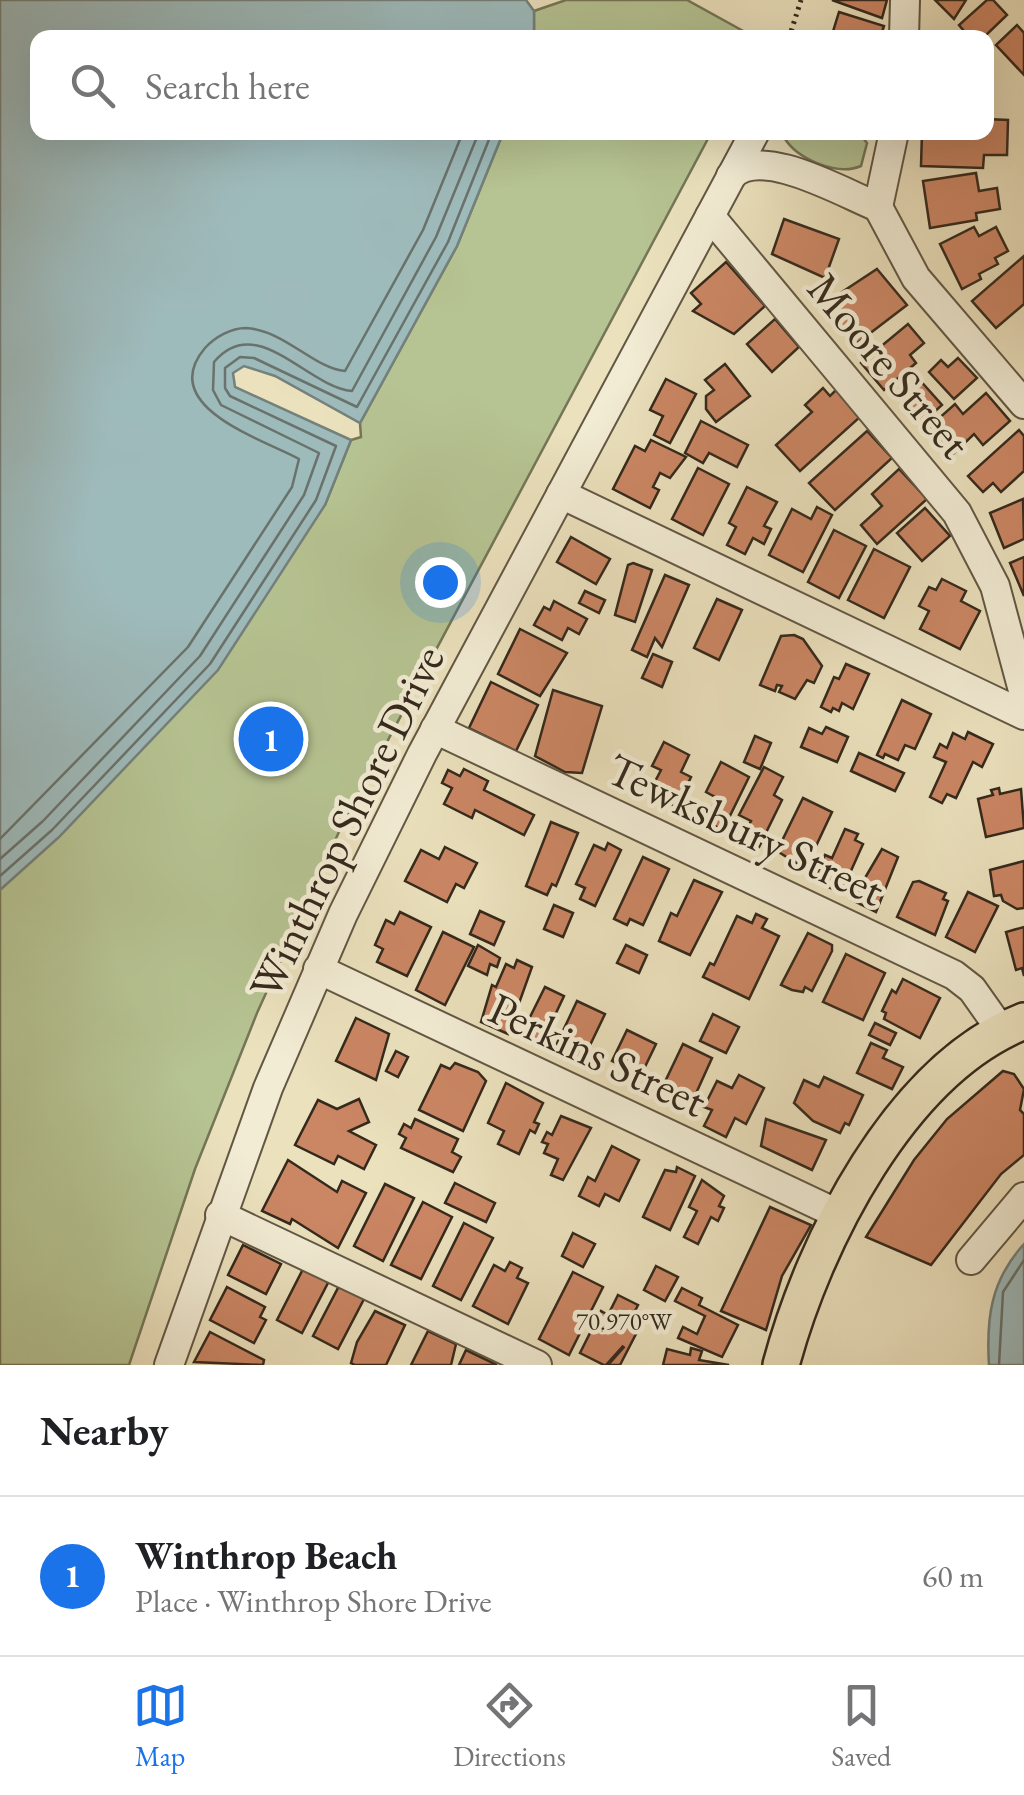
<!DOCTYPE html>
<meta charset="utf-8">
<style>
body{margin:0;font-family:"EB Garamond",serif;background:#f2f2f2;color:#202124}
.you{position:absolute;left:440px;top:582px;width:35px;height:35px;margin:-25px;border:8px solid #fff;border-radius:50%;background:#1a73e8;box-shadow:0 0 0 15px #1a73e833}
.badge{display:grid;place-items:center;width:65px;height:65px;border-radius:50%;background:#1a73e8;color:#fff;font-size:32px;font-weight:700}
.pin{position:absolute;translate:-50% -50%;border:5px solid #fff;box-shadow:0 2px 10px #0006}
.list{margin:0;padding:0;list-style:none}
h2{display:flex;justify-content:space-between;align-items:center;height:130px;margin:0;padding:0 40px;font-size:42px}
h2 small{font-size:32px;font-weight:400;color:#757577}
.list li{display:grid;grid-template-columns:65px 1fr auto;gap:30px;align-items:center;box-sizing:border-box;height:160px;padding:0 40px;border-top:2px solid #e0e0e0}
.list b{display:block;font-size:38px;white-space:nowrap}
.list p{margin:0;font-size:32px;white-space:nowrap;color:#757577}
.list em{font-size:32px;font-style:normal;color:#757577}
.icon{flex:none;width:55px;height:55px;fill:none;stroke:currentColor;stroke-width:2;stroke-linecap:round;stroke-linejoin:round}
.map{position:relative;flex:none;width:1024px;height:1365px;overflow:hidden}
.search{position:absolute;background:#fff;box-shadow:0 10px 40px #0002;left:30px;right:30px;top:30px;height:110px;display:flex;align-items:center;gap:25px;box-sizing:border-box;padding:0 35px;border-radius:20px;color:#757577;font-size:38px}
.sheet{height:290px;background:#fff}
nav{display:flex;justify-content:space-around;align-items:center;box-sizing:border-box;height:140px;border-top:2px solid #e0e0e0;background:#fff;font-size:28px;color:#757577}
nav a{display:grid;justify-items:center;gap:5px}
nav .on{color:#1a73e8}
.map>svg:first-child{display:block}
.green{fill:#b6c392;stroke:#757657;stroke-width:2.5}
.water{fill:#9ebbbc;stroke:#74817c;stroke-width:2.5}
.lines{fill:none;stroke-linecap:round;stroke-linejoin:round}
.shore{stroke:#69726c;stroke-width:2.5}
.building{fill:#cb8664;stroke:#34291c;stroke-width:2.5}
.minor-casing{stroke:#625744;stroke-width:32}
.major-casing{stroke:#34291c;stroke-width:40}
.path{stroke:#34291c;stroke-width:5;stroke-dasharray:2.5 5;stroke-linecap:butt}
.minor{stroke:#f2ecd4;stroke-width:28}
.major{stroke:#ebe1bd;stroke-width:35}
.ticks{fill:none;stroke:#34291c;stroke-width:4}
.labels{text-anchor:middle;stroke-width:9;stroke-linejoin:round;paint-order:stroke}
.street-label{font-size:45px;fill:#34291c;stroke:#f2ecd4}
.ticks-label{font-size:25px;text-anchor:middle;fill:#34291c;stroke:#f2ecd4;stroke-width:9;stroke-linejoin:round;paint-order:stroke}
</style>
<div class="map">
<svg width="1024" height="1365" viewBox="0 0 1024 1365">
<rect width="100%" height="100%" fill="#ebe1bd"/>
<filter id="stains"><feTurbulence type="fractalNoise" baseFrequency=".002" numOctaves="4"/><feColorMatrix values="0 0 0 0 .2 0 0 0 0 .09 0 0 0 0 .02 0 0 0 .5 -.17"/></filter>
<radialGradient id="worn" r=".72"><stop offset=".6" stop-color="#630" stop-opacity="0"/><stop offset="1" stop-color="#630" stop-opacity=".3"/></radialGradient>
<g class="green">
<polygon points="566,0 687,0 754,37 534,38 534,11"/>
<polygon points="503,133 711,133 338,834 257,1013 195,1169 129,1365 0,1365 0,809 325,505 351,440 361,437 360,423 457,246"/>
<path d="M785 133H859L867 143 861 166C838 176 799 160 785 139Z"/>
</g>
<g class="water">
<polygon points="0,0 526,0 534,11 534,37 38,38 38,132 503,133 457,246 360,423 275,376 244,366 233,373 235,387 351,440 325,505 218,670 59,837 0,890"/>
<path d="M1024 1244V1365H989C986 1318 991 1280 1024 1244Z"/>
</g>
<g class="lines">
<g class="shore">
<path d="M0 839 188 647 292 487 299 459C265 440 155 407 205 348 215 337 231 328 246 328 284 330 315 369 345 371L423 230 463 132"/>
<path d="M0 859 43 821 200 656 304 495 319 453 221 405 213 390 214 362C257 311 307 387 352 391L436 237 479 132"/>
<polyline points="0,876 52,830 210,664 316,500 336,446 230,396 225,388 225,368 240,357 254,358 357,407 448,242 492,132"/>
<polyline points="999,1365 1003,1292 1024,1260"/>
</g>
</g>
<g class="building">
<polygon points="832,0 887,0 882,18"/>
<polygon points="935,0 966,0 954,19"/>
<polygon points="987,0 993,0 1007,15 983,38 970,38 959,25"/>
<polygon points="839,12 884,26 880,38 831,38"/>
<polygon points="1017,25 1024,33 1024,75 996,45"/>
<polygon points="986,119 1008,120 1007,155 984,155 983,168 921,166 922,132 986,132"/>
<polygon points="976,173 979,191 997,188 1000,209 976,213 977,220 930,228 923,181"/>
<polygon points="784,219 839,239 825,278 772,254"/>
<polygon points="974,227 979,236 996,227 1008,251 995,258 998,264 979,274 981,279 962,289 940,244"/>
<polygon points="1024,256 1024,304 996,328 972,301"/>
<polygon points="726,262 765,306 734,334 693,311 701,304 691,293"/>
<polygon points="877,269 907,305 856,344 830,313 847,298 842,292"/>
<polygon points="775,319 799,347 772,372 747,344"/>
<polygon points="908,324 924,343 910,355 916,363 884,390 861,363"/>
<polygon points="958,358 977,378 954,399 929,372 941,360 948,367"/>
<polygon points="725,364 750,396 716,422 706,409 706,396 714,390 705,380"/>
<polygon points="918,378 942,405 922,423 898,396"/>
<polygon points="666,379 696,394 670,443 654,435 663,416 650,410"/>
<polygon points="823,388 830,396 836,390 860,417 800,471 776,445 812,412 805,405"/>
<polygon points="986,393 1010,421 983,445 974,434 952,455 928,428 955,404 963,414"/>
<polygon points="701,421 748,445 737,467 709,453 703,463 685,453"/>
<polygon points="1019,430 1024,436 1024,471 1001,492 993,483 983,492 968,476"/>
<polygon points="867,431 892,458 835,510 809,483"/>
<polygon points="651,440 686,457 670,478 660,473 653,487 659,490 650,508 613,489 635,446 645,451"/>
<polygon points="698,468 729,484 703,535 672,519"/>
<polygon points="899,469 927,499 877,544 861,525 882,506 872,494"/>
<polygon points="747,487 777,502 764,526 771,529 764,544 753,538 745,554 727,545 736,527 729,523"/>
<polygon points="1023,499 1024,539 1004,548 990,513"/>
<polygon points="817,507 832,515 803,572 769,555 792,509 811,519"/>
<polygon points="925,508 950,536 922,561 897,533"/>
<polygon points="834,530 866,546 839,598 808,582"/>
<polygon points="571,537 610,559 596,584 557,562"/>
<polygon points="874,549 910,567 884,618 848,600"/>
<polygon points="1024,557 1024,596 1010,563"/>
<polygon points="633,563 652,570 635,622 615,615 628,565"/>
<polygon points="665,575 689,585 662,647 655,638 647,657 632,650"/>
<polygon points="942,579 966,591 961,601 980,611 960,649 920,629 929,611 919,606 929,587 936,590"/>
<polygon points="585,591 605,600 599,613 579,603"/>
<polygon points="717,599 742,610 719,660 694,648"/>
<polygon points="554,601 587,619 579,634 568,628 562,640 534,625 544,607 550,610"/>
<polygon points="520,629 567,653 540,696 498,674"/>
<polygon points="794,635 803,639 822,666 814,683 807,680 795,699 779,692 782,686 777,685 775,691 760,685 781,636"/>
<polygon points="653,654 672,662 662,687 642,678"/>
<polygon points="846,664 869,674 853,709 842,703 839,711 833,708 831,712 821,707 834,677 839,679"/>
<polygon points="491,682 538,705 516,751 469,728"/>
<polygon points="553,690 602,706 582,773 565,772 535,756"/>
<polygon points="902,700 931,714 915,749 905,745 898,760 885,754 883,758 877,755"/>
<polygon points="826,727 848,737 837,762 801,747 809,728 822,734"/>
<polygon points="968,732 993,744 982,767 973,762 956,798 947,794 942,803 930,797 946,762 934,757 940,744 947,748 953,733 965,739"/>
<polygon points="755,736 771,743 760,769 744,762"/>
<polygon points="664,742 689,755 681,772 691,777 677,807 649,793 661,770 652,766"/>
<polygon points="859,753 904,773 895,791 851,771"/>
<polygon points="721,762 749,777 723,830 705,821 717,798 706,792"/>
<polygon points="764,767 783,777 774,795 782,800 759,847 742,838 751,821 739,815"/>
<polygon points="464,769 488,781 484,790 534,815 524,835 475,810 472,818 444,804 452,788 442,783 448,770 460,776"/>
<polygon points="999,788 1000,794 1021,789 1024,828 986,837 978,799 993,795 991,790"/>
<polygon points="803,798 832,812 807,865 801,866 777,851"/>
<polygon points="551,822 578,833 556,886 552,884 547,895 526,886"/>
<polygon points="845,829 858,834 855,840 863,844 841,893 814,880 825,855 832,858"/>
<polygon points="608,843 621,850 595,906 580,899 585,888 576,884 594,845 605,850"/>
<polygon points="445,847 477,863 464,888 456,884 447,902 405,881 421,850 439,859"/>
<polygon points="882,849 898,857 876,912 852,900"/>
<polygon points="643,857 669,869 643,925 630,919 627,925 614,919"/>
<polygon points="1024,861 1024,908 1017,909 1003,901 1001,895 994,896 990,870"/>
<polygon points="694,880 722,892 690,955 659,941 671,913 677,916"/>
<polygon points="919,881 946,893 943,899 948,901 935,935 897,917 913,882"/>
<polygon points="968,892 998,906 975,952 946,937"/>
<polygon points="554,905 573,913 563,937 544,929"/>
<polygon points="480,911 504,922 494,945 470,934"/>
<polygon points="400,912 431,927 407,976 377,962 383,949 375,945 386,920 394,924"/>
<polygon points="756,914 767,919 762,928 779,936 749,999 703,977 710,963 714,965 737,916 752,923"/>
<polygon points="1024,927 1024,976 1022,968 1016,970 1006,932"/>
<polygon points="443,932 474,947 445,1005 416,990"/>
<polygon points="808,933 832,945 832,951 812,991 805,987 803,992 792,990 781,985"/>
<polygon points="478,945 500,958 497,967 490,964 487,975 468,966"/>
<polygon points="626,945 647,955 639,973 617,963"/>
<polygon points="846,954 885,973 863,1020 823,1002"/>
<polygon points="517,960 532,967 508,1034 481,1022 492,985 496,987 506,964 514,968"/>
<polygon points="903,979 940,998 920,1038 884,1019 886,1013 882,1011 892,990 896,993"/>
<polygon points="545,987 564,996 540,1047 520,1037"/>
<polygon points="577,1001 605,1014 580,1066 553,1052"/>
<polygon points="713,1014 739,1027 726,1053 700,1041"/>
<polygon points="356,1018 389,1034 376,1080 336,1061"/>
<polygon points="875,1023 896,1033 890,1045 869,1035"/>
<polygon points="627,1030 656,1044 641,1075 612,1061"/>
<polygon points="871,1043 887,1050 883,1058 903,1067 892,1089 857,1073"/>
<polygon points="683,1044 712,1058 693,1100 663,1086"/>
<polygon points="396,1051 408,1057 398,1077 386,1071"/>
<polygon points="455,1063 478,1072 486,1081 463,1131 419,1110 441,1065 450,1069"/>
<polygon points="1003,1071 1014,1074 1024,1089 1020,1110 1024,1114 1024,1155 1001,1174 931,1265 866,1237 914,1160 947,1119"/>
<polygon points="739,1075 764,1088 746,1124 735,1118 726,1137 704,1126 712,1110 704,1107 717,1081 732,1088"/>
<polygon points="824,1077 863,1095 849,1125 845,1123 840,1133 813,1121 794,1103 804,1080 819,1087"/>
<polygon points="506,1083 543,1103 534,1122 539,1124 535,1133 530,1130 519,1154 498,1144 504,1131 488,1123"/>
<polygon points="359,1099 369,1122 349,1131 376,1145 364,1169 338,1156 334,1164 295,1145 318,1100 337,1109"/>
<polygon points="561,1116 591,1128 563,1180 551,1175 558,1159 544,1153 548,1144 542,1142 547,1132 552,1135"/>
<polygon points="415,1119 458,1139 452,1152 461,1157 453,1172 401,1148 406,1138 399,1134 404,1124 411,1128"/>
<polygon points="766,1119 826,1140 812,1170 761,1146"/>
<polygon points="612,1146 639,1160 619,1201 605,1194 599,1206 579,1196 588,1177 595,1181"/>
<polygon points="288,1160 337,1192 342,1181 366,1193 338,1248 292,1219 290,1224 262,1211"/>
<polygon points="677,1167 695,1176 670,1230 643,1217 665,1170 676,1172"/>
<polygon points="702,1180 724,1196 719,1206 724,1208 718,1221 711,1217 698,1244 684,1237 697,1211 689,1207"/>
<polygon points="455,1183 495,1203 486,1222 445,1203"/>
<polygon points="385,1184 414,1198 383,1261 354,1246"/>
<polygon points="423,1202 452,1217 421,1279 391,1265"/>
<polygon points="770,1207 811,1225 782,1276 766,1330 721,1311"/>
<polygon points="464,1223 493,1238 461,1300 433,1286"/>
<polygon points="573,1233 595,1244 583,1267 562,1256"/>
<polygon points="243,1245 281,1264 266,1294 228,1275"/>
<polygon points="510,1262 522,1268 517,1278 528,1283 508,1324 473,1306 494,1265 505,1271"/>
<polygon points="656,1266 678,1277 665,1301 644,1290"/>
<polygon points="304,1267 329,1281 302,1333 277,1320"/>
<polygon points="573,1272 603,1287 569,1355 539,1339"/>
<polygon points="339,1286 364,1299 338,1349 313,1336"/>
<polygon points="227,1287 265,1307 260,1317 266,1320 254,1343 210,1320"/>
<polygon points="682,1288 702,1298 699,1305 738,1325 722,1357 678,1338 683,1327 697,1334 705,1316 675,1301"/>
<polygon points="618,1295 638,1305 628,1325 638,1330 620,1365 604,1365 580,1353 601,1311 608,1315"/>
<polygon points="375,1311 405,1325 386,1365 355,1365 351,1363 357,1342"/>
<polygon points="428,1331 456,1344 451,1365 411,1365"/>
<polygon points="210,1332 264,1360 263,1365 194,1362"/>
<polygon points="691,1348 702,1351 699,1360 729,1365 663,1365 667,1349 690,1355"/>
<polygon points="466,1350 497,1365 459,1365"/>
</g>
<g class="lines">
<defs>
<g id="minor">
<polyline points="904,38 905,0"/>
<path d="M731 176C760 144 843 193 878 207"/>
<polyline points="878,207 916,278 1024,404"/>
<polyline points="878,207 894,132"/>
<polyline points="710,216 957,513 995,586 1024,694"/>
<polyline points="561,494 1024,715"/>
<polyline points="435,729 954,975 972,989 1001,1030"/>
<polyline points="318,969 842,1216"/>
<polyline points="220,1215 537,1365"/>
<polyline points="971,1260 1024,1197"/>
<polyline points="169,1365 268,1088 343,914 422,754 755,132"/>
</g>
<path id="major" d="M781 1365C814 1242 900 1070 1024 1021"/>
</defs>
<use href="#minor" class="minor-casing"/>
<use href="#major" class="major-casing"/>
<polyline class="path" points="789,38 801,0"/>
<use href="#minor" class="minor"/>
<use href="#major" class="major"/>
</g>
<path class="ticks" d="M607 1365 624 1346"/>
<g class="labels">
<g class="street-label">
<text transform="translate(890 365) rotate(50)" y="16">Moore Street</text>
<text transform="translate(346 822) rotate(-64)" y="16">Winthrop Shore Drive</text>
<text transform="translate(746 829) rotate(25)" y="16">Tewksbury Street</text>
<text transform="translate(598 1054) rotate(25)" y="16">Perkins Street</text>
</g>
</g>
<g class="ticks-label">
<text x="624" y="1330">70.970°W</text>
</g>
<rect width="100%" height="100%" filter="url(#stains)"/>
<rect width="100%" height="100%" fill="url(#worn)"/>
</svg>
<div class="you"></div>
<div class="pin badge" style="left:271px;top:739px">1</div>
<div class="search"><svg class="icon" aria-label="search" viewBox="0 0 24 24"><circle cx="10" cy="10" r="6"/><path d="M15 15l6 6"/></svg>Search here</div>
</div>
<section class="sheet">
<h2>Nearby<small></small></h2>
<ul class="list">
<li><span class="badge">1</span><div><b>Winthrop Beach</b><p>Place · Winthrop Shore Drive</p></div><em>60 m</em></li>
</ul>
</section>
<nav>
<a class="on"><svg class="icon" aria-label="map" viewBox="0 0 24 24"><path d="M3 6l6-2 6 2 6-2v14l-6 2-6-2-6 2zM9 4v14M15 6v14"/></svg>Map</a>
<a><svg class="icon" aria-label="directions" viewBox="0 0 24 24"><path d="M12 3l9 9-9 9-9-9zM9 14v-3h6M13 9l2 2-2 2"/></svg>Directions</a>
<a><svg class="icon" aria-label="saved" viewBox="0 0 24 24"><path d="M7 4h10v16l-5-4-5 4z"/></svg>Saved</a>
</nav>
